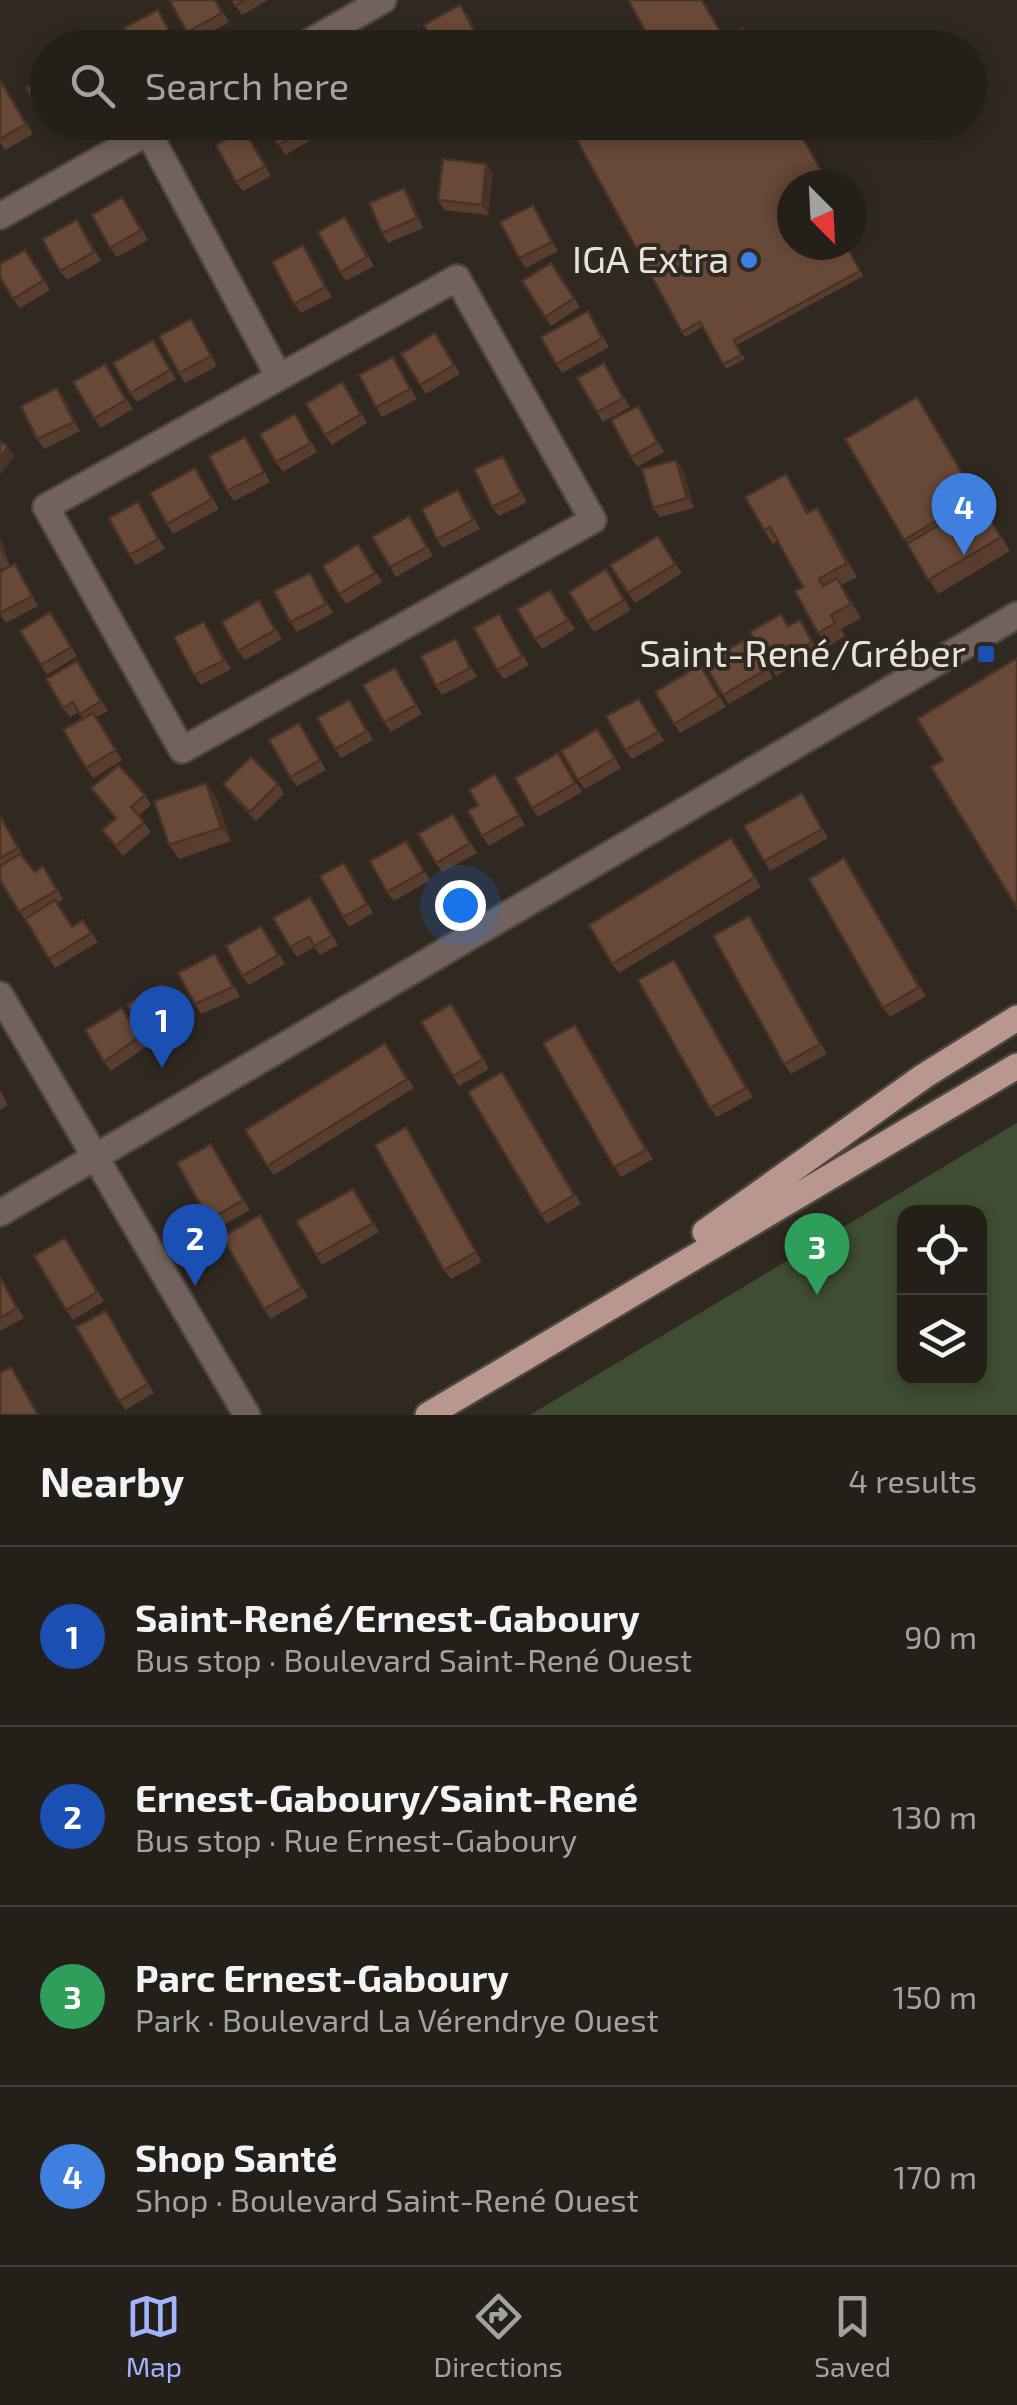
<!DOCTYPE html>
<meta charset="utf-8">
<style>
body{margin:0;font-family:"Exo 2",sans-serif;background:#2c2722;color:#f1f3f6}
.controls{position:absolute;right:30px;bottom:30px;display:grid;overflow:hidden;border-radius:20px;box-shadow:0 5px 15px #0003}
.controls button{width:90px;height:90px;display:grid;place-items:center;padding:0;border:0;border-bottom:2px solid #413d38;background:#241f19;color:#f1f3f6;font:50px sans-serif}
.compass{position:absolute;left:777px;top:170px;width:90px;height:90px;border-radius:50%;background:#241f19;box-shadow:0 5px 15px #0003;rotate:156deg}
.you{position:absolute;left:460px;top:905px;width:35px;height:35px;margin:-25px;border:8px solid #fff;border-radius:50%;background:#1a73e8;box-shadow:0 0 0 15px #1a73e833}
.badge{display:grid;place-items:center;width:65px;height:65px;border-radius:50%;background:#a1b3fd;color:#fff;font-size:32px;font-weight:700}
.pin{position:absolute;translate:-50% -82px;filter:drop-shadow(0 2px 5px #0008)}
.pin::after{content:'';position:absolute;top:52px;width:35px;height:30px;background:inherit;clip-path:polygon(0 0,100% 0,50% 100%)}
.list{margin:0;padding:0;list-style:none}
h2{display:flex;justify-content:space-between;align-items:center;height:130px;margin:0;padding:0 40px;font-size:42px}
h2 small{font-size:32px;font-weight:400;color:#a3a2a2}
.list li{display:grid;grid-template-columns:65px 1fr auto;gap:30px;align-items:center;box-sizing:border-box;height:180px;padding:0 40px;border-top:2px solid #413d38}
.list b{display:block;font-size:38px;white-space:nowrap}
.list p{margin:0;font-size:32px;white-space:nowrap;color:#a3a2a2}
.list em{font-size:32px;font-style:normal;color:#a3a2a2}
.icon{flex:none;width:55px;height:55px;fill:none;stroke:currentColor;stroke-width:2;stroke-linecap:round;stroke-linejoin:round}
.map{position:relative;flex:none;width:1017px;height:1415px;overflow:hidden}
.search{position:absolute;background:#241f19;box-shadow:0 5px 15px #0003;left:30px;right:30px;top:30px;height:110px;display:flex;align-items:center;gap:25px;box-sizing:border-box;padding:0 35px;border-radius:55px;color:#a3a2a2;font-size:38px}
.sheet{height:850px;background:#241f19}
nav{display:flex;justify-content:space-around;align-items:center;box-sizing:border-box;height:140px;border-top:2px solid #413d38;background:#241f19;font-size:28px;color:#a3a2a2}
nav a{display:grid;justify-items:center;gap:5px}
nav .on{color:#a1b3fd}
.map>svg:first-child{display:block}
.green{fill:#3f4d32;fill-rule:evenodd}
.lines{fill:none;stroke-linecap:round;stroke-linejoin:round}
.minor-casing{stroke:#4d473f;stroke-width:30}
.major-casing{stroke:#4d473f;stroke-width:30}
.minor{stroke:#72615d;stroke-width:25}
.major{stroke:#ba978e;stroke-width:25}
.wall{fill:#593e2f}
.shaded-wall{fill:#493226}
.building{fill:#684837;stroke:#493226;stroke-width:2.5}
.shop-dot{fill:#3f7fe0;stroke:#302921;stroke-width:4}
.transit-dot{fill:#1a4fb4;stroke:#302921;stroke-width:4}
.labels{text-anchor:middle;stroke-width:8;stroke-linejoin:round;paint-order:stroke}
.poi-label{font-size:38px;fill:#e6e2dd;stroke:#302921;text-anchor:end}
</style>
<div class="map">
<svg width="1017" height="1415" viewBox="0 0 1017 1415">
<rect width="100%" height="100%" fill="#302921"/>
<path class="green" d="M1017 1123V1415H530ZM904 1212H980V1378H904Z"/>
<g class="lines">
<defs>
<g id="minor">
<polyline points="299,48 383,0"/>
<polyline points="148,132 279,377"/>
<polyline points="0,216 166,122"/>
<polygon points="457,278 593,520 182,750 46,507"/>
<polyline points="0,995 247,1415"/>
<polyline points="0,1213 1017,615"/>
</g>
<g id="major">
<polyline points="705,1232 924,1076 1017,1018"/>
<polyline points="428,1415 1017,1066"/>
</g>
</defs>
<use href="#minor" class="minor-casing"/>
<use href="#major" class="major-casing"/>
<use href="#minor" class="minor"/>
<use href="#major" class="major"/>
</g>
<g class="wall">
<polygon points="216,0 229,22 194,42 187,32"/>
<polygon points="232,0 268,0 242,15"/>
<polygon points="460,5 467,14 485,48 437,48"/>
<polygon points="158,10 180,48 134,48"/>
<polygon points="48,76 48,122 52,122 49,125 42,115"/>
<polygon points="0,80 7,89 33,134 5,150 0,143"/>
<polygon points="266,122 322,122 327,131 285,155"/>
<polygon points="244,129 271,176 243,191 236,182"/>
<polygon points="493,173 488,215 444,210 438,200"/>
<polygon points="792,185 847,245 863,276 737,345 745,359 726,369 703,327 685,337 682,332"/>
<polygon points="404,188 411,197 423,228 388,243 382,233"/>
<polygon points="533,205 558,251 526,268 519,258"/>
<polygon points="129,207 148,240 117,257 110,248"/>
<polygon points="352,226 374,266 346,281 340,272"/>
<polygon points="84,230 101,261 67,280 60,271"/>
<polygon points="310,255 332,297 301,313 294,304"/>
<polygon points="32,259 50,290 20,308 13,299"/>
<polygon points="551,263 580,307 551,326 545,317"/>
<polygon points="588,311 609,347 562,373 556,364"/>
<polygon points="191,319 217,366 185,383 179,373"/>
<polygon points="153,340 176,379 137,402 130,393"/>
<polygon points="442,343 460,374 426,394 420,385"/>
<polygon points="393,357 417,399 382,417 376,407"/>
<polygon points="604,363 630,407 603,422 597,412"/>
<polygon points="105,364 133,409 101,428 94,418"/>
<polygon points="57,388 64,397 80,431 44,449 37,439"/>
<polygon points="349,392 367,423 332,445 325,435"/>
<polygon points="644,415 664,452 637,467 631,457"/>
<polygon points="929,415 1010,551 938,594 845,439"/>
<polygon points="301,424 317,452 283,472 276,462"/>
<polygon points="252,447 270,482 234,501 227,491"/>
<polygon points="503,456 509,465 527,502 499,516 492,507"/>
<polygon points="676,460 683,469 694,508 660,517 653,508"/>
<polygon points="786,474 809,512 817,508 827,522 857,577 842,585 861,618 841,629 845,636 827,647 818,633 803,587 778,541 773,544 764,530"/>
<polygon points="201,477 219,509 173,534 167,524"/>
<polygon points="464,499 480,529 443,548 437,539"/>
<polygon points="138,502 165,549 136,565 129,555"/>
<polygon points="416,526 433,556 396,577 390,567"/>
<polygon points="658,536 682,573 635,603 610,565"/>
<polygon points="0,537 10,566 0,569"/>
<polygon points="365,554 382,582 346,604 339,594"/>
<polygon points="15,564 38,606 6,623 0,614 0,572"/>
<polygon points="612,579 631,610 594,632 587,622"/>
<polygon points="316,582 333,613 297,632 290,622"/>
<polygon points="550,590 575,629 542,649 535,639"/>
<polygon points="259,600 282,639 245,660 238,651"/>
<polygon points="50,612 77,656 47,675 41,665"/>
<polygon points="499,614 529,665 504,679 497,670"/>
<polygon points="800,620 819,651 776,676 770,666 789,626"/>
<polygon points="204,622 231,669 201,685 194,675"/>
<polygon points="456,639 477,677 442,695 436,686"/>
<polygon points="755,647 773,678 729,704 723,695"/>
<polygon points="77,661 108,711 96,717 122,760 93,778 86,768 83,719 79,712 70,717 63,708"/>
<polygon points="700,665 726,707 680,733 674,724"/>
<polygon points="401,677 422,714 391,732 384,722"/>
<polygon points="645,708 664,741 632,759 625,750"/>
<polygon points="356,710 373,740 341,758 335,749"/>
<polygon points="597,729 621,768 585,789 578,780"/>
<polygon points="306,733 326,770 297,786 290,777"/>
<polygon points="558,753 582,792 538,817 532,808"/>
<polygon points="495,774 525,825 489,846 482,836 478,805"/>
<polygon points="223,784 278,784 284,794 256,821 230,794"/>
<polygon points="91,788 145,795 151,805 138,816 151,832 123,856 102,830 115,818"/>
<polygon points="216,797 231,841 179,859 169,845"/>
<polygon points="808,802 828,838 770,871 764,861"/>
<polygon points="453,814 477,853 442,872 436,863"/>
<polygon points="0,816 24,857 23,858 35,872 43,866 50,876 63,899 57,903 73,927 83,920 98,942 55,968 0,880"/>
<polygon points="406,841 430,880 394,901 387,892"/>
<polygon points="738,848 761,887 619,973 612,964"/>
<polygon points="851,868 926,996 890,1017 883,1008"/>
<polygon points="351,872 373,913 349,927 343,917"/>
<polygon points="310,897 338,945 320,955 314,947 297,957 290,947"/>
<polygon points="756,925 827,1054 791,1074 784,1064"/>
<polygon points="268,935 285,964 249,985 242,976"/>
<polygon points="222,963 240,997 201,1014 195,1004"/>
<polygon points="680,969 753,1097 717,1117 710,1108"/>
<polygon points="162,984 187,1023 151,1044 145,1034"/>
<polygon points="122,1008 146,1047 111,1071 104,1062"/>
<polygon points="458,1014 489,1069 459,1086 453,1076"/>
<polygon points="575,1025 653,1159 621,1177 614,1167"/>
<polygon points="392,1053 414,1088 274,1175 267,1166"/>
<polygon points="509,1082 581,1204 547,1224 541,1215"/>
<polygon points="0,1090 8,1105 0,1110"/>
<polygon points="406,1127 482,1262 451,1279 444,1270"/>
<polygon points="211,1144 250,1210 216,1229 209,1220"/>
<polygon points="360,1198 379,1232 322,1265 316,1255"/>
<polygon points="266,1225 308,1297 270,1319 264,1309"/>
<polygon points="71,1247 104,1301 73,1320 66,1310"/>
<polygon points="0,1277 24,1318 0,1331"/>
<polygon points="106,1311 154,1393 125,1410 119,1401"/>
</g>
<g class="shaded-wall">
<polygon points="486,164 493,173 488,215 482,205"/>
<polygon points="404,188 411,197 423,228 417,218"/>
<polygon points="533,205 539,214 558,251 552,242"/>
<polygon points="303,245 310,255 332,297 325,287"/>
<polygon points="57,388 64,397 80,431 74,422"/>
<polygon points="917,397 929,415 1010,551 1001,537"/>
<polygon points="8,447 15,456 0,475 0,457"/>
<polygon points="503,456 509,465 527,502 521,493"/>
<polygon points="676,460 683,469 694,508 687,498"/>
<polygon points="786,474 795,488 817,527 807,513"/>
<polygon points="817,508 827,522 857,577 847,563"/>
<polygon points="0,537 10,566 3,556 0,547"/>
<polygon points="837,578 847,592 861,618 851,604"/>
<polygon points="204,622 211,631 231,669 224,660"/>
<polygon points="206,783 216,797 231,841 221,828"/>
<polygon points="844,858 851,868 926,996 919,987"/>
<polygon points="749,916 756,925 827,1054 820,1044"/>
<polygon points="674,960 680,969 753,1097 746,1088"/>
<polygon points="575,1025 582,1034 653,1159 646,1150"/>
<polygon points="406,1127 413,1137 482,1262 476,1252"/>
</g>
<g class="building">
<polygon points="173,0 215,0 222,13 187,32 170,1"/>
<polygon points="232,0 245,0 235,6"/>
<polygon points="628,0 702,0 724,38 742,28 753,48 655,48"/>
<polygon points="460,5 479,39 463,48 437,48 424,25"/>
<polygon points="158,10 174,40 160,48 134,48 124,28"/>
<polygon points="410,35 416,48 387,48"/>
<polygon points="112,40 115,48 97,48"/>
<polygon points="48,76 48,112 42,115 26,88"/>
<polygon points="0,80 26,124 0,139"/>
<polygon points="266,122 319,122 278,145"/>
<polygon points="567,122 794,122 829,185 792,185 792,245 846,245 860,271 734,340 741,355 723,364 700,322 682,332"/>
<polygon points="244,129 265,166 236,182 216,145"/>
<polygon points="443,159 486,164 482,205 438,200"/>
<polygon points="404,188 417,218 382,233 369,203"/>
<polygon points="122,197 141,230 110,248 92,215"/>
<polygon points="533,205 552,242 519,258 500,222"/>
<polygon points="345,217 367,257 340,272 318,232"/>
<polygon points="77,220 94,252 60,271 42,239"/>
<polygon points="303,245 325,287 294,304 272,262"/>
<polygon points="25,250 44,280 13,299 0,277 0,264"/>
<polygon points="551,263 574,298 545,317 522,281"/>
<polygon points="588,311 602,338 556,364 541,337"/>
<polygon points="191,319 211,356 179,373 159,336"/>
<polygon points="435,333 454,365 420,385 401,354"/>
<polygon points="153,340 170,370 130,393 113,363"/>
<polygon points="393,357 410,389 376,407 359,375"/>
<polygon points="604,363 623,398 597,412 577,378"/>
<polygon points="105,364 126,400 94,418 73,382"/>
<polygon points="342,382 361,414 325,435 306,404"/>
<polygon points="57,388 74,422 37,439 21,406"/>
<polygon points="917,397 976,497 904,540 845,439"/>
<polygon points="638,406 657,442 631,457 611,420"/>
<polygon points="295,414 311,443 276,462 260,434"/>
<polygon points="245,437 264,472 227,491 209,456"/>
<polygon points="0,441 8,447 0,457"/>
<polygon points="503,456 521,493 492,507 474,469"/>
<polygon points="676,460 687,498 653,508 642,469"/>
<polygon points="195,468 212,499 167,524 150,493"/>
<polygon points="786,474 807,513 817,508 847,563 819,579 823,586 837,578 851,604 831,615 835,623 818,633 795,591 803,587 770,527 764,530 745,497"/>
<polygon points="458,490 473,520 437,539 422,509"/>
<polygon points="979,501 1001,537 928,580 907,544"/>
<polygon points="138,502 158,539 129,555 109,518"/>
<polygon points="409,516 427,547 390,567 372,537"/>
<polygon points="658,536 675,564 628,593 610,565"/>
<polygon points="358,544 375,573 339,594 323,566"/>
<polygon points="15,564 32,596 0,613 0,572"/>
<polygon points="606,569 624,600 587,622 569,592"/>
<polygon points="310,573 326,604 290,622 274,591"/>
<polygon points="550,590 568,620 535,639 517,609"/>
<polygon points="259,600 275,630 238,651 222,622"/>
<polygon points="50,612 71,647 41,665 20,631"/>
<polygon points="499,614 522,656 497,670 474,628"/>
<polygon points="781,614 788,626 800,620 812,642 770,666 750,632"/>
<polygon points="204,622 224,660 194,675 174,637"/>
<polygon points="748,638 767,669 723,695 704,663"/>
<polygon points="456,639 470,668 436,686 421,656"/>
<polygon points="1017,658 1017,908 931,767 943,760 917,719"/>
<polygon points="77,661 101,701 80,714 73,702 63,708 46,679"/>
<polygon points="700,665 719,697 674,724 655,692"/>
<polygon points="395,668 416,705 384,722 363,685"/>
<polygon points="639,699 658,732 625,750 606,716"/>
<polygon points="349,700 367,731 335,749 317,718"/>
<polygon points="93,713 116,750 86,768 63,730"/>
<polygon points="299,723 320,760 290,777 269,740"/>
<polygon points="597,729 615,758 578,780 561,751"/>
<polygon points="558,753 575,783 532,808 515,778"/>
<polygon points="251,757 278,784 250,812 223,784"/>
<polygon points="119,765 145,795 131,807 144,822 116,846 102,830 116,818 91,788"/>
<polygon points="495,774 519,815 482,836 468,811 478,805 469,790"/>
<polygon points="206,783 221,828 169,845 154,801"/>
<polygon points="802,793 822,829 764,861 744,826"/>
<polygon points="453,814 470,843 436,863 418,834"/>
<polygon points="0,816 18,848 0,858"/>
<polygon points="731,838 755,877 612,964 589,925"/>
<polygon points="406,841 424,871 387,892 370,861"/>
<polygon points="20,854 35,872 43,866 57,890 19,912 0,880 0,866"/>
<polygon points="844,858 919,987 883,1008 809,879"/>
<polygon points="344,863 367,904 343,917 320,876"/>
<polygon points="310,897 332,936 314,946 309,937 290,947 273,918"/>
<polygon points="55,900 72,927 83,920 91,933 49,959 25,919"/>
<polygon points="749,916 820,1044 784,1064 713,936"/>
<polygon points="261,926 278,955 242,976 226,946"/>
<polygon points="215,954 233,987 195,1004 178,973"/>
<polygon points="674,960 746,1088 710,1108 638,980"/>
<polygon points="162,984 180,1014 145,1034 127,1005"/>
<polygon points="451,1004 483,1059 453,1076 421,1022"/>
<polygon points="122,1008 139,1037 104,1062 85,1030"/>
<polygon points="575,1025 646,1150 614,1167 543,1043"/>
<polygon points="385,1043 407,1079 267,1166 245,1130"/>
<polygon points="502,1072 574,1195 541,1215 468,1092"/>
<polygon points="406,1127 476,1252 444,1270 375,1145"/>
<polygon points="211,1144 243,1200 209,1220 177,1163"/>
<polygon points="353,1189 373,1223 316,1255 296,1221"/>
<polygon points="260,1215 301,1288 264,1309 222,1237"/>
<polygon points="65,1238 97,1292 66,1310 34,1256"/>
<polygon points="0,1277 17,1308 0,1318"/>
<polygon points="106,1311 148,1384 119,1401 76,1327"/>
<polygon points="11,1367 38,1415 0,1415 0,1373"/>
</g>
<circle class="shop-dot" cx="749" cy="260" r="10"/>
<rect class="transit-dot" x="976" y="644" width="20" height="20" rx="5"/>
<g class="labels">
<g class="poi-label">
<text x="729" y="273">IGA Extra</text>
<text x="966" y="667">Saint-René/Gréber</text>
</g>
</g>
</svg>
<div class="controls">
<button><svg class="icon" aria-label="locate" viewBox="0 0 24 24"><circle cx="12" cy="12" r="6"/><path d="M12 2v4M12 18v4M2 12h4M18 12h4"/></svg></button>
<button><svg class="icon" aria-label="layers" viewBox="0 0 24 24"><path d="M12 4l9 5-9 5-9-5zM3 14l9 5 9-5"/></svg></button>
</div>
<svg class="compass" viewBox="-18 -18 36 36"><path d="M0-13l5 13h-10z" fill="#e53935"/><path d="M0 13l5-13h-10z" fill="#a3a2a2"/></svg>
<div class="you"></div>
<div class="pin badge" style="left:162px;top:1068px;background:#1a4fb4">1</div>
<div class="pin badge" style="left:195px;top:1286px;background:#1a4fb4">2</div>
<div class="pin badge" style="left:817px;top:1295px;background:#2e9e5b">3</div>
<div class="pin badge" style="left:964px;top:555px;background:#3f7fe0">4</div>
<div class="search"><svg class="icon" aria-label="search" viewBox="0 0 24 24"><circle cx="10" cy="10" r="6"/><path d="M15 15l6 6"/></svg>Search here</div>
</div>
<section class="sheet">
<h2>Nearby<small>4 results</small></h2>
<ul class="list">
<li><span class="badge" style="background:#1a4fb4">1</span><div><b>Saint-René/Ernest-Gaboury</b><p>Bus stop · Boulevard Saint-René Ouest</p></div><em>90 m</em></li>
<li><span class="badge" style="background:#1a4fb4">2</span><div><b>Ernest-Gaboury/Saint-René</b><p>Bus stop · Rue Ernest-Gaboury</p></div><em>130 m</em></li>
<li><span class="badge" style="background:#2e9e5b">3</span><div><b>Parc Ernest-Gaboury</b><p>Park · Boulevard La Vérendrye Ouest</p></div><em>150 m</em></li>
<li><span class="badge" style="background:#3f7fe0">4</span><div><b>Shop Santé</b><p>Shop · Boulevard Saint-René Ouest</p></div><em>170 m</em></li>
</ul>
</section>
<nav>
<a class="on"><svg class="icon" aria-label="map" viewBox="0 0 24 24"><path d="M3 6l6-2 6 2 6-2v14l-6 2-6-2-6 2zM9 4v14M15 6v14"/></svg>Map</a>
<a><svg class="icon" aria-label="directions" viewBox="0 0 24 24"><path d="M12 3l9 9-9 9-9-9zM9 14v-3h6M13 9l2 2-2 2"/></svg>Directions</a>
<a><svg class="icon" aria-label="saved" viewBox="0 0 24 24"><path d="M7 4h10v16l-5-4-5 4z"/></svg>Saved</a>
</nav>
